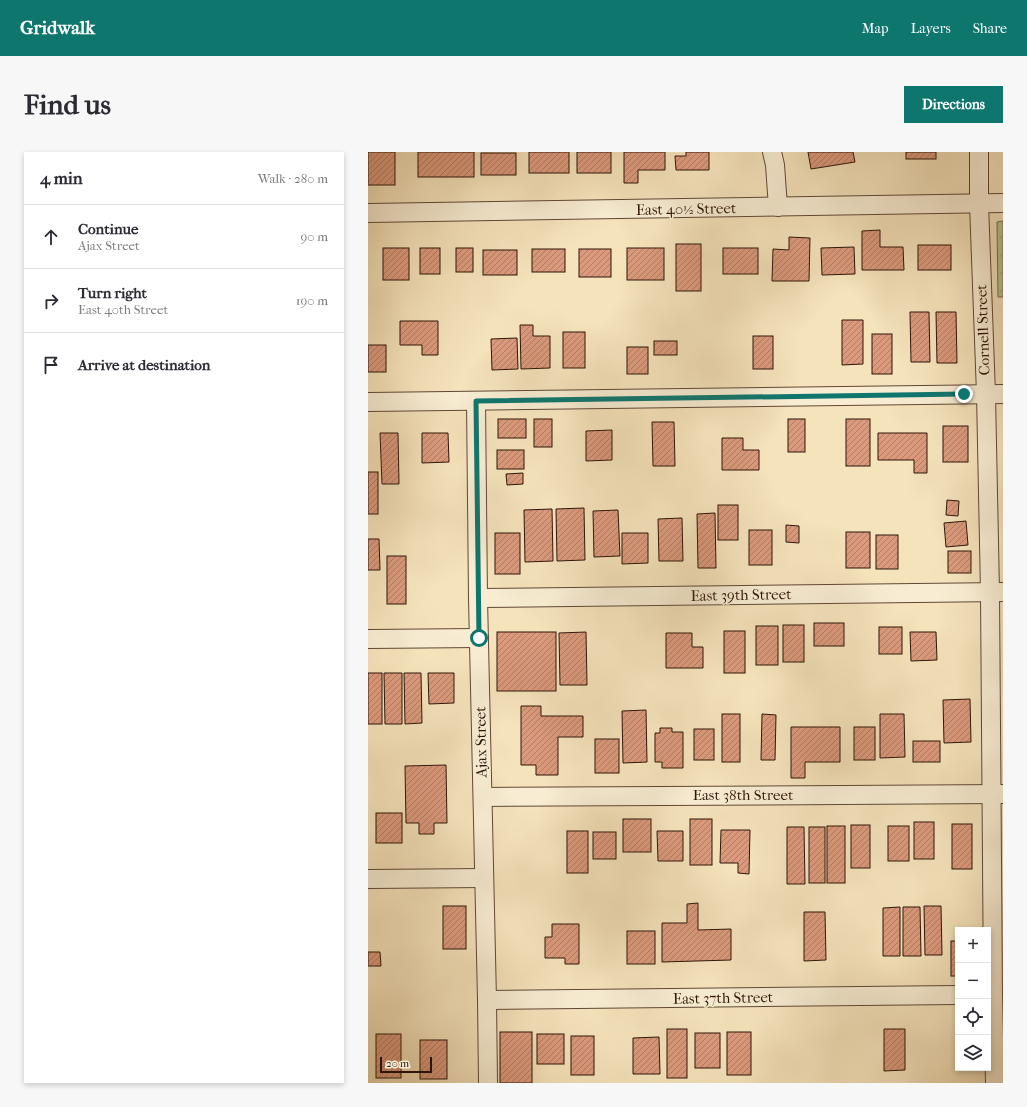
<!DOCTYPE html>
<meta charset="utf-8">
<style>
body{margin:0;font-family:"IM FELL French Canon",serif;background:#f7f7f7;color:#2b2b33}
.controls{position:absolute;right:12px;bottom:12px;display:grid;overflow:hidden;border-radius:0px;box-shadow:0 2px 6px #0003}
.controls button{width:36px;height:36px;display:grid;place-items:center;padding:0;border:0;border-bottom:1px solid #e1e1e2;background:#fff;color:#2b2b33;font:20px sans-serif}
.scale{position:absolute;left:12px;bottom:10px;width:52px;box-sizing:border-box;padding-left:4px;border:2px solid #2e1409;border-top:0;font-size:11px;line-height:14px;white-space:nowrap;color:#2e1409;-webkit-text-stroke:3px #f8edd3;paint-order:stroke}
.stop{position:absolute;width:12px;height:12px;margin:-9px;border:3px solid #0f766e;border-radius:50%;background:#fff}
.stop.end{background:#0f766e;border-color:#fff;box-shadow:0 1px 4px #0008}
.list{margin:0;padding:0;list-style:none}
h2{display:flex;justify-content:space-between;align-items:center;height:52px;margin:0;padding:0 16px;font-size:17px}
h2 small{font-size:13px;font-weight:400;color:#7c7c81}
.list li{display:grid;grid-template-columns:26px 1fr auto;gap:12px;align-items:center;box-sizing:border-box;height:64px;padding:0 16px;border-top:1px solid #e1e1e2}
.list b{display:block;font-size:15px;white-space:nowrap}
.list p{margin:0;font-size:13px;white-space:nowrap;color:#7c7c81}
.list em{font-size:13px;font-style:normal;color:#7c7c81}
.icon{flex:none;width:22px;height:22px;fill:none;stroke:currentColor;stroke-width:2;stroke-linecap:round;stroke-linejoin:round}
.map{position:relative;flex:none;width:635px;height:931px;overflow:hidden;border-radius:0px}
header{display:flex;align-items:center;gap:24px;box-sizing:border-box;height:56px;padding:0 20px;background:#0f766e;color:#fff}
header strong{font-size:19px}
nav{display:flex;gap:22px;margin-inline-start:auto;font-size:14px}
.intro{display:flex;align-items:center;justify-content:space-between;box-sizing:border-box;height:96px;padding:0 24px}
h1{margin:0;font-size:28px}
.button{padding:10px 18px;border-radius:0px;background:#0f766e;color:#fff;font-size:14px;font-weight:700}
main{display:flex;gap:24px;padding:0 24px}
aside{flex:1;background:#fff;border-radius:0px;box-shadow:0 2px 6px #0003}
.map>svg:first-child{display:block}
.park{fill:url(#park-crowns);stroke:#736c4e}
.building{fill:url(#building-hatch);stroke:#2e1409}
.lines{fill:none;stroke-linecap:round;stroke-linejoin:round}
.minor-casing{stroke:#604836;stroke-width:20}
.minor{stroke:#f8edd3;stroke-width:18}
.route{stroke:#0f766e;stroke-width:5}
.labels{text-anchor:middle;stroke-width:3;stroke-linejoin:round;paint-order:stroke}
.street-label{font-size:15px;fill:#2e1409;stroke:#f8edd3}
</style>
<header>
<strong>Gridwalk</strong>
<nav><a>Map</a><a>Layers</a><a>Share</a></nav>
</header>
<div class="intro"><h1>Find us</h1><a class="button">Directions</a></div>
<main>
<aside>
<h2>4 min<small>Walk · 280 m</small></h2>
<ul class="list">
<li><svg class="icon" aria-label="ahead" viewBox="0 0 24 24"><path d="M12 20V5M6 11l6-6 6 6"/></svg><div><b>Continue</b><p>Ajax Street</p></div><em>90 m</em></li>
<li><svg class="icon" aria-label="right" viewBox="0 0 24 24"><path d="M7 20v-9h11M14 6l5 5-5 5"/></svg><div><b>Turn right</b><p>East 40th Street</p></div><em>190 m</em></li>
<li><svg class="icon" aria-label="arrive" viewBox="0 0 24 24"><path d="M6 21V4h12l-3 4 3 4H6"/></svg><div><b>Arrive at destination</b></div></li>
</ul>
</aside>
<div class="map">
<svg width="635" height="931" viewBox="0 0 635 931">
<defs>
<pattern id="park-crowns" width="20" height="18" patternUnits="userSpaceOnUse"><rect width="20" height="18" fill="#b8c493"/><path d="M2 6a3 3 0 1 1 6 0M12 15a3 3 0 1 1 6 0" fill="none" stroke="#9ea87d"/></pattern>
<pattern id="building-hatch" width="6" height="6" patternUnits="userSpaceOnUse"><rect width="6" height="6" fill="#db9a7d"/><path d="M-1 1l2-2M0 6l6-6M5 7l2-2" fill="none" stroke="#b27c65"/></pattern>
</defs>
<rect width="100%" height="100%" fill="#f5e3bc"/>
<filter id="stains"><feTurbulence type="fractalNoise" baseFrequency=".005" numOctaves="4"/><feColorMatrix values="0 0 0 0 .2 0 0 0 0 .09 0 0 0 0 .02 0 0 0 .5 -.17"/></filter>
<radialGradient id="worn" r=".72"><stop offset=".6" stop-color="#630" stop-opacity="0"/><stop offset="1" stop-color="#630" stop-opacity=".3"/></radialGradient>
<polygon class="park" points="635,69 635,145 630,145 629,70"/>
<g class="building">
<rect x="0" y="0" width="27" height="33"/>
<rect x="50" y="0" width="56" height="25"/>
<rect x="161" y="0" width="40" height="21"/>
<rect x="209" y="0" width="34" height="21"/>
<polygon points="256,0 297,0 297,18 270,18 270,31 256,31"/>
<polygon points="318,0 341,0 341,18 308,18 307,4 318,4"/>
<polygon points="440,0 485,0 487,10 443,17"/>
<rect x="538" y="0" width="30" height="7"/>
<rect x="113" y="1" width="35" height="22"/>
<polygon points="512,78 512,95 535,95 536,118 494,118 494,79"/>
<polygon points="421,85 442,86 441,129 404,129 405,97 421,98"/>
<rect x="308" y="92" width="25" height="47"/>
<rect x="550" y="93" width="33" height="25"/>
<polygon points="486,95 487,122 454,123 453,96"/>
<rect x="15" y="96" width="26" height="32"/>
<rect x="52" y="96" width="20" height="26"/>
<rect x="88" y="96" width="17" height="24"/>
<rect x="259" y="96" width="37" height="32"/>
<rect x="355" y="96" width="35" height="26"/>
<rect x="164" y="97" width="33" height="23"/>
<rect x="211" y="97" width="32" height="28"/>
<rect x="115" y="98" width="34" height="25"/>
<polygon points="542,160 561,160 562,210 543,210"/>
<polygon points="568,160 588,160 589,211 569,211"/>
<polygon points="474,168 495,168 495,212 474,213"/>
<polygon points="32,169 70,169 70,203 54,203 54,193 32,193"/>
<polygon points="152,173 165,173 165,184 182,184 182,216 153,217"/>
<rect x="195" y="180" width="22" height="36"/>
<rect x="504" y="182" width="20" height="40"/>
<rect x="385" y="184" width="20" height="33"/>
<polygon points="149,186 150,217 124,218 123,187"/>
<rect x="286" y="189" width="23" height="14"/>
<rect x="0" y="193" width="18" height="27"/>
<rect x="259" y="195" width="21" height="27"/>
<rect x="130" y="267" width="28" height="19"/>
<rect x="166" y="267" width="18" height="28"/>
<rect x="420" y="267" width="17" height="33"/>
<rect x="478" y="267" width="24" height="47"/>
<polygon points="284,270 306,270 307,314 285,314"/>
<rect x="575" y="274" width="25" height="36"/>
<polygon points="244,278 244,308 218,309 218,279"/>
<polygon points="12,281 30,281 31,332 14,332"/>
<polygon points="54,281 80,281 81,310 54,311"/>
<polygon points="510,281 559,281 559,321 546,321 546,308 510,308"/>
<polygon points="354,286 375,286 375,298 391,298 391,318 354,318"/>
<rect x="129" y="298" width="27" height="19"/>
<rect x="0" y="320" width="10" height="42"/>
<polygon points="155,321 155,332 139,333 138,322"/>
<polygon points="579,348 591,349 590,364 578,363"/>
<rect x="350" y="353" width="20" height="35"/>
<polygon points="216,356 217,408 189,409 188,357"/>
<polygon points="184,357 185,409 157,410 156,358"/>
<polygon points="250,358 252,404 226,405 225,359"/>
<polygon points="347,361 348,416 330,416 329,362"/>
<polygon points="314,366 315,409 291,409 290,367"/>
<polygon points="598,369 600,393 578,395 576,371"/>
<polygon points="418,373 431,374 431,391 418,390"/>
<rect x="381" y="378" width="23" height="35"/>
<rect x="478" y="380" width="24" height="36"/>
<rect x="127" y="381" width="25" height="41"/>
<polygon points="254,381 280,381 280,411 254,412"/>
<rect x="508" y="383" width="22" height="34"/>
<polygon points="0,387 11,387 12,418 0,418"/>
<rect x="580" y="399" width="23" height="22"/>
<rect x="19" y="404" width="19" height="48"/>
<rect x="446" y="471" width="30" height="23"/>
<rect x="415" y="473" width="21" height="37"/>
<rect x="388" y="474" width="22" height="39"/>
<rect x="511" y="475" width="23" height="27"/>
<rect x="356" y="479" width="21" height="42"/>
<rect x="129" y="480" width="59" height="59"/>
<polygon points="218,480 219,533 192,533 191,481"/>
<polygon points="542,480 568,480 569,508 543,509"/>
<polygon points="298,481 324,481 324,495 335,495 335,516 298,516"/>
<rect x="0" y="521" width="14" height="51"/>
<polygon points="16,521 34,521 34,572 17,572"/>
<polygon points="36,521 53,521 54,571 37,572"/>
<polygon points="60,521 86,521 86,551 61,552"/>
<polygon points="602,547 603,590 576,591 575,548"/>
<polygon points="153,554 173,554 173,564 215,564 215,585 190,585 190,623 168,623 168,613 153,613"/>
<polygon points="278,558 279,610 255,611 254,559"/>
<rect x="354" y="562" width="18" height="48"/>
<polygon points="394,562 408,563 407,608 393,608"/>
<polygon points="512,562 536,562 537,605 512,606"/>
<polygon points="423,575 472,575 472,610 437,610 437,626 423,626"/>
<rect x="486" y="575" width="21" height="33"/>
<polygon points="292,576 304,576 304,580 315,580 315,616 294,616 294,610 287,610 287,581 292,581"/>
<rect x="326" y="577" width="20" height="31"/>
<rect x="227" y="587" width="24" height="34"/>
<rect x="545" y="589" width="27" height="21"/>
<polygon points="78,613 79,671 66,671 66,682 51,682 51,671 38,671 37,614"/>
<rect x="8" y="661" width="26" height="30"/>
<rect x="255" y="667" width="28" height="33"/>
<rect x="322" y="667" width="22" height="46"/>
<rect x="546" y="670" width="20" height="37"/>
<rect x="584" y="672" width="20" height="45"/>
<rect x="483" y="673" width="19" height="43"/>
<rect x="459" y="674" width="18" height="57"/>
<rect x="520" y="674" width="21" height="35"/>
<polygon points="419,675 436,675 437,732 419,732"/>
<rect x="441" y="675" width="16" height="56"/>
<polygon points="353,678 382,678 381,722 370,721 370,711 352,711"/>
<rect x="199" y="679" width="21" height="42"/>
<polygon points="289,679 315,679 315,709 290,709"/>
<rect x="225" y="680" width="23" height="27"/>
<polygon points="330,751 330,778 363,777 363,808 294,810 294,771 319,771 319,752"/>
<rect x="75" y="754" width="23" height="43"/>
<polygon points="556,754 573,754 574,803 557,803"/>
<polygon points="532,755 532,804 515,804 515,756"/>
<polygon points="535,755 552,755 553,804 535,804"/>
<polygon points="436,760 457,760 458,808 436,809"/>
<polygon points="184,772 211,772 211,812 197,812 197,806 177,806 177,785 184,785"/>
<rect x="259" y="779" width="28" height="33"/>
<rect x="583" y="789" width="7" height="35"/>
<polygon points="0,800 12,800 13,814 0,814"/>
<rect x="299" y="877" width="20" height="49"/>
<polygon points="516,877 537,877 537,918 516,919"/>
<rect x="132" y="880" width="32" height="51"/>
<rect x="359" y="880" width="24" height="43"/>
<rect x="327" y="881" width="25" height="35"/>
<rect x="8" y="882" width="25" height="44"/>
<rect x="169" y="882" width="27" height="30"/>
<rect x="203" y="884" width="23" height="39"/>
<polygon points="291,885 292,922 265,922 265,886"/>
<rect x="52" y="888" width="27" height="39"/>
</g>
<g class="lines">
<defs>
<g id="minor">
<polyline points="404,0 407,13 410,55"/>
<polyline points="611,0 611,52 618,242 622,440 625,842 627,931"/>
<polyline points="0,61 635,51"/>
<polyline points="108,249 110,446 119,848 120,931"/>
<polyline points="0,250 635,242"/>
<polyline points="110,446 635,440"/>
<polyline points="0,487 111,486"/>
<polyline points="115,645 635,642"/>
<polyline points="0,727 116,726"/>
<polyline points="119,848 590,843"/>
</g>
</defs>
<use href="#minor" class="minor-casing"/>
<use href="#minor" class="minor"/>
</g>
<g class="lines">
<polyline class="route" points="111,486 108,249 596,242"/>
</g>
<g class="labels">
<g class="street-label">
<text transform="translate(318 57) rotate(-1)" y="5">East 40½ Street</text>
<text transform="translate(615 178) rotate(-92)" y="5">Cornell Street</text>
<text transform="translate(373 443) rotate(-1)" y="5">East 39th Street</text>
<text transform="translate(113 590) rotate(-91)" y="5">Ajax Street</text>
<text x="375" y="648">East 38th Street</text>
<text transform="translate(355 846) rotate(-1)" y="5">East 37th Street</text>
</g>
</g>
<rect width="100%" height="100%" filter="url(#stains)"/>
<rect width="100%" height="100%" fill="url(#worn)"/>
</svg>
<div class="controls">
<button>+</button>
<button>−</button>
<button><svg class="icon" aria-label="locate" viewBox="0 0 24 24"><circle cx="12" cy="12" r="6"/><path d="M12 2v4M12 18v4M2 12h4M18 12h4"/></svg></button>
<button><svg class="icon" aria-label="layers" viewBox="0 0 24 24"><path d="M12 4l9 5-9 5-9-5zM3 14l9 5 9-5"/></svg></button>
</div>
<div class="scale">20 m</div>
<div class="stop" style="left:111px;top:486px"></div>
<div class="stop end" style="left:596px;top:242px"></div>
</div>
</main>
